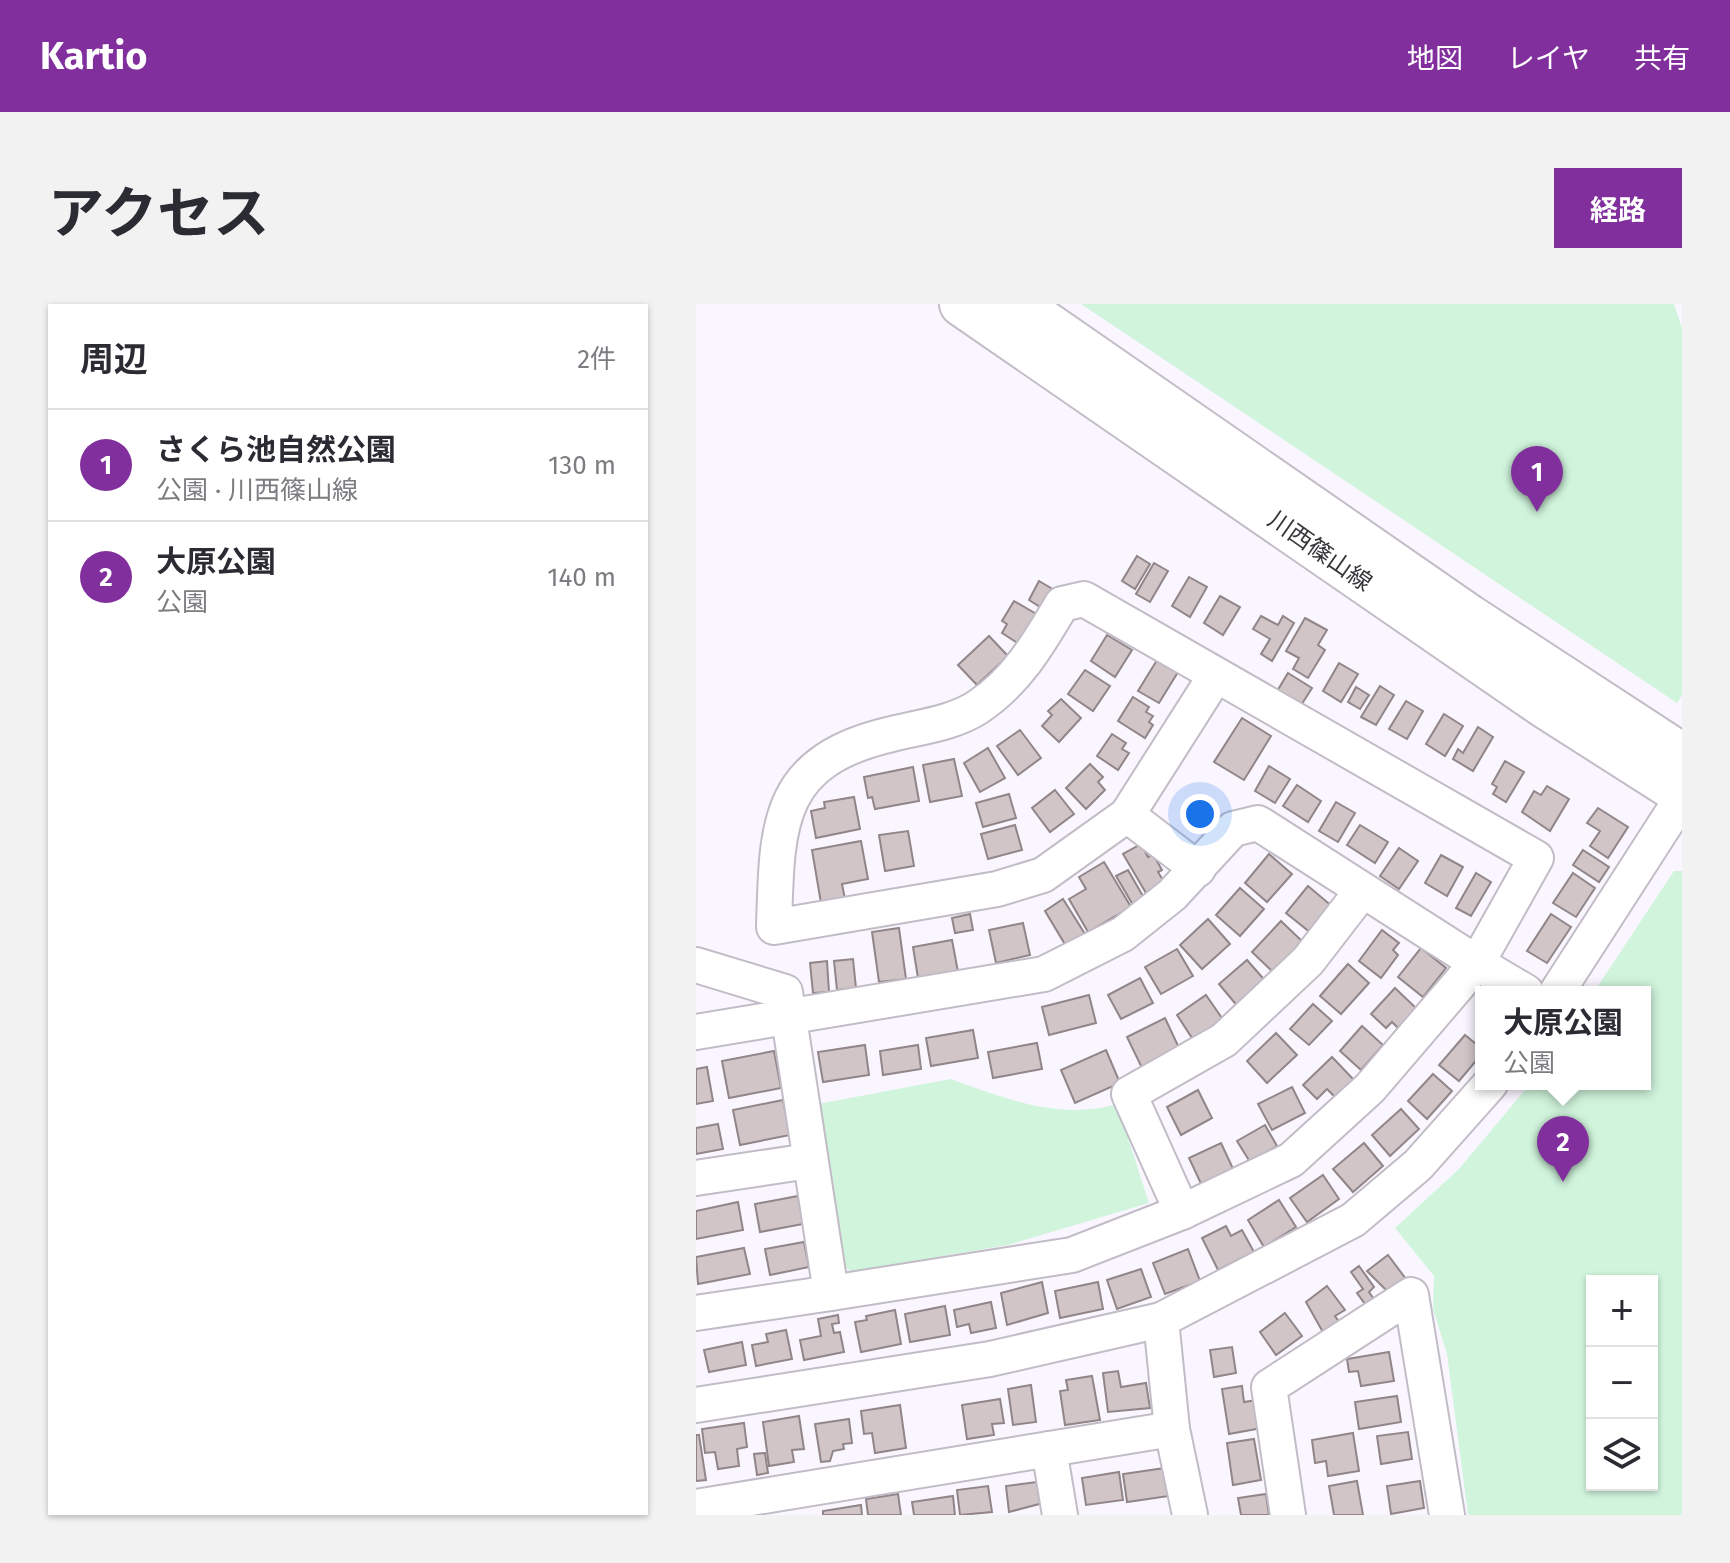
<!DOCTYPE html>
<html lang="ja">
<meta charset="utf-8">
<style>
body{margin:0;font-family:"Fira Sans","Noto Sans JP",sans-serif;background:#f2f2f3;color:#2b2b33}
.controls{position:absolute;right:24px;bottom:24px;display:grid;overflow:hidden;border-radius:0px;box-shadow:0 2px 6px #0004}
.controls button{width:72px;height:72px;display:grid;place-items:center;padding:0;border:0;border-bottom:2px solid #e1e1e2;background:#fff;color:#2b2b33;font:40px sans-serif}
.you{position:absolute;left:504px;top:510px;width:28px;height:28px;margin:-20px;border:6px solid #fff;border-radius:50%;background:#1a73e8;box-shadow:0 0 0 12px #1a73e833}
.badge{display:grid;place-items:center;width:52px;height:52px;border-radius:50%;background:#822f9e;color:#fff;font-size:26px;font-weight:700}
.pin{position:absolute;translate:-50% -66px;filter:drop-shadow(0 2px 4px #0008)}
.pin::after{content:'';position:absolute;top:42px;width:28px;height:24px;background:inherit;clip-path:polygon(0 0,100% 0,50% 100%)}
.popup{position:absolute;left:779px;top:682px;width:176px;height:104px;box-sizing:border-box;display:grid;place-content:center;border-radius:0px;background:#fff;filter:drop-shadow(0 2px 6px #0005);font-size:26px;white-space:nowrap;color:#7c7c81}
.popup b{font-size:30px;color:#2b2b33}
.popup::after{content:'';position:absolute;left:50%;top:100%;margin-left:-16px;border:16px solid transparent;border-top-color:#fff}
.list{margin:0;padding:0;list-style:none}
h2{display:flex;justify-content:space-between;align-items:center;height:104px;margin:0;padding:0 32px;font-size:34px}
h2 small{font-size:26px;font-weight:400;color:#7c7c81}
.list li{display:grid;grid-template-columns:52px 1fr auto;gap:24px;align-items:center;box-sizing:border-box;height:112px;padding:0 32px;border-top:2px solid #e1e1e2}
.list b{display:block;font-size:30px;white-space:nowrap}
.list p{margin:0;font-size:26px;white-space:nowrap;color:#7c7c81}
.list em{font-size:26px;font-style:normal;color:#7c7c81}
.icon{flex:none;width:44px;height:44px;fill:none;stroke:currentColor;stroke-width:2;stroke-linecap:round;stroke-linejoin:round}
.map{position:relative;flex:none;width:986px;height:1211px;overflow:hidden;border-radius:0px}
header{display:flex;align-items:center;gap:48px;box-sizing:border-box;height:112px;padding:0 40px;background:#822f9e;color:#fff}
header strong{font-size:38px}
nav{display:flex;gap:44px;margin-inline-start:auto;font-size:28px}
.intro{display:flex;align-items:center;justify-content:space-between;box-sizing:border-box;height:192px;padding:0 48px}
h1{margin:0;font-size:56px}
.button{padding:20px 36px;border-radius:0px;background:#822f9e;color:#fff;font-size:28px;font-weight:700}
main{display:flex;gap:48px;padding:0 48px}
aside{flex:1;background:#fff;border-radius:0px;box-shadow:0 2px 6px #0004}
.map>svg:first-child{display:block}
.green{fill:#d0f4dc;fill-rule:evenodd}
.building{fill:#d2c5c8;stroke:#918588;stroke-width:2}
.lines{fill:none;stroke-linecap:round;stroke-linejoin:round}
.minor-casing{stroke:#c2bcc7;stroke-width:38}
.major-casing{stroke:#c2bcc7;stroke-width:48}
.minor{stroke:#fff;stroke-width:34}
.major{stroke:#fff;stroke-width:44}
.labels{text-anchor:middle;stroke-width:6;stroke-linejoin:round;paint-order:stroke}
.street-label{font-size:24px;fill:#38363a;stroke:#fff}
</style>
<header>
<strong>Kartio</strong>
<nav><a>地図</a><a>レイヤ</a><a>共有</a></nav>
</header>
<div class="intro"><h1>アクセス</h1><a class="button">経路</a></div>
<main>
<aside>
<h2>周辺<small>2件</small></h2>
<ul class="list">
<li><span class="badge">1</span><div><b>さくら池自然公園</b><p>公園 · 川西篠山線</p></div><em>130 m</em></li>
<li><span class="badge">2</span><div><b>大原公園</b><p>公園</p></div><em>140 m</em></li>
</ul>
</aside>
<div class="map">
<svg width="986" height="1211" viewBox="0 0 986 1211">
<rect width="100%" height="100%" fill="#faf6ff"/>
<g class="green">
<polygon points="385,0 978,0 986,24 986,391 981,399"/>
<path d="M978 567H986V1211H772L751 1050 737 1005 738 972 699 924 763 865 834 780H949V688H898ZM956 977V1181H896V977Z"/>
<path d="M255 775C307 794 365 817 421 800L453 899 312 941 155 968 146 959 122 800Z"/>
</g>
<g class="building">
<polygon points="441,252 454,260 439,285 426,277"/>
<polygon points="458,259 472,267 454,298 440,290"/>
<polygon points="493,273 511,283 494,313 476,302"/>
<polygon points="343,277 360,287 349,306 333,296"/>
<polygon points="524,292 544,303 527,331 508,319"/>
<polygon points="318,297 344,312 326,342 306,329 311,320 306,317"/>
<polygon points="565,312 582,321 587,312 598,319 576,357 565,350 574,335 557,325"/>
<polygon points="609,314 631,326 622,341 629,346 612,374 597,365 603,354 590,347"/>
<polygon points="411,331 436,346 419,373 395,357"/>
<polygon points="293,332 312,352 281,381 262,361"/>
<polygon points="461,356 482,368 463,399 442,387"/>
<polygon points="643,359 662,370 645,398 627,387"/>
<polygon points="389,366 414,382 397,407 372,390"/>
<polygon points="592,369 616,384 604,403 580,389"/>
<polygon points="684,382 698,391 680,421 665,413"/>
<polygon points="660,383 673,391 664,405 652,398"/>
<polygon points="437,393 453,403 450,408 457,412 453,418 457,421 449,434 422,417"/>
<polygon points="365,395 385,414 363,438 346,422 356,411 352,407"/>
<polygon points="710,397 727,407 711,435 693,425"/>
<polygon points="748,410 767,422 749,452 730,440"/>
<polygon points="546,414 575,432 548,476 518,458"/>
<polygon points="782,423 797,433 777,467 757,455 762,445 767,449"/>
<polygon points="324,426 345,454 322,471 301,442"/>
<polygon points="416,430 430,439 426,445 433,449 422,466 401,452"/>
<polygon points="292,444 309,474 284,488 268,459"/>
<polygon points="258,455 266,492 234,498 227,461"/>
<polygon points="809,457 828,468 810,498 797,490 801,483 796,480"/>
<polygon points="394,460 407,473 402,478 409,486 390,505 370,484"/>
<polygon points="573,462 594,475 579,499 559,487"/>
<polygon points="217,463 223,497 179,505 176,493 172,494 168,473"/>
<polygon points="601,481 625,497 612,518 587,502"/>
<polygon points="851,482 873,495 854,527 826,508 838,487 845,491"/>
<polygon points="359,486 378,510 354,528 336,504"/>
<polygon points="313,490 320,514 287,523 280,499"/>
<polygon points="158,493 164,525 120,534 115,507 129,504 128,498"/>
<polygon points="640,498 659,509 642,538 623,527"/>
<polygon points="902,504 932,523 912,554 894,542 904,527 891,519"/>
<polygon points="319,521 326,546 292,555 285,530"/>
<polygon points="664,521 692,538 679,559 651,541"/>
<polygon points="212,527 218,562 189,567 183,531"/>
<polygon points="165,537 172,575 146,580 149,595 125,599 116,546"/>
<polygon points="445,540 452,553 457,550 466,566 462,568 468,578 450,589 427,550"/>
<polygon points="703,544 722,557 703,585 684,572"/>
<polygon points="887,546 913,563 903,578 877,561"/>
<polygon points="573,550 596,570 571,598 549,579"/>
<polygon points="745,551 767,563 751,592 729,579"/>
<polygon points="408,558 435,603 392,628 373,595 390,585 383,573"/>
<polygon points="432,566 448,594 437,601 420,572"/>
<polygon points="780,569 795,578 775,612 760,604"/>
<polygon points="877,569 899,584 880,613 857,599"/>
<polygon points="612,582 637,603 615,629 590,609"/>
<polygon points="544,584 568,605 544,632 520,611"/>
<polygon points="367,595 389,630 370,642 349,607"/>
<polygon points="274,610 277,626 259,629 256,614"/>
<polygon points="855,610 875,623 851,659 831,647"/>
<polygon points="512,615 534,640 506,665 484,641"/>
<polygon points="585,617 609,640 580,671 556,648"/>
<polygon points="327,619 334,651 300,659 293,626"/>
<polygon points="203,624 210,675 183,678 176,628"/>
<polygon points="686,626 703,639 697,646 702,651 685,674 663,657"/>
<polygon points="256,636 262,668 222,674 217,643"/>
<polygon points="725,644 750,664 727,693 702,673"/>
<polygon points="481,645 497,672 465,690 449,663"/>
<polygon points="157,655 160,684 141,686 138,657"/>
<polygon points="551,656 572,680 543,704 523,680"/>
<polygon points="131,657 133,688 117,689 114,659"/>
<polygon points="652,660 673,679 645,710 624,692"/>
<polygon points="444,674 457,699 425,715 412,691"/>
<polygon points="699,684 722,706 704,726 696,718 690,724 675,710"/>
<polygon points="393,691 400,719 353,731 346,703"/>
<polygon points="510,691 528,717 498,737 481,711"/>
<polygon points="617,700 636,717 613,741 594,725"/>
<polygon points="469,714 484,746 446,764 431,733"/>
<polygon points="666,722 687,741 665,766 644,747"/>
<polygon points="277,726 282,754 235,762 230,734"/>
<polygon points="580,729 601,751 571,779 551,757"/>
<polygon points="769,731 785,744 785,751 763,777 743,761"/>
<polygon points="341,739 346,765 297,774 292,748"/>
<polygon points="169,741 173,771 127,778 122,748"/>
<polygon points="222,741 225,765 187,771 184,747"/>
<polygon points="410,746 424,779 379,799 365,766"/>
<polygon points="78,747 85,784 33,794 26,757"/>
<polygon points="636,753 658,776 640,794 631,785 621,795 607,781"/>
<polygon points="11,763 17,797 0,800 0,765"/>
<polygon points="737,770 756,787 731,815 712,797"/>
<polygon points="596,783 609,809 576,826 562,800"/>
<polygon points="502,786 516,814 485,831 471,803"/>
<polygon points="87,796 94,831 44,841 37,806"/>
<polygon points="705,805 723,825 694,852 676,831"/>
<polygon points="22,820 27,845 0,850 0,824"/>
<polygon points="569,821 581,842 554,858 541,837"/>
<polygon points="525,839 539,869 507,884 493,854"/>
<polygon points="668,839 687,862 657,888 637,865"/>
<polygon points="627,871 643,895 611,918 594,894"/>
<polygon points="102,892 107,920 64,928 59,900"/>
<polygon points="583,896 600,923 568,943 552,916"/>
<polygon points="42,898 47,926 0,935 0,907"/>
<polygon points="530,922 535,932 546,926 558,948 522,966 506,934"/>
<polygon points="108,938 113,963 74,971 69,945"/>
<polygon points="48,944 54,970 2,980 0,953"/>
<polygon points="492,945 504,977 469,990 457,959"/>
<polygon points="692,951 710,975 692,988 671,967"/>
<polygon points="663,962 678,983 673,988 680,998 672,1004 661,989 667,985 655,968"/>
<polygon points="445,965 455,993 421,1005 411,976"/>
<polygon points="346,978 352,1009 311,1021 305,989"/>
<polygon points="402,978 407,1005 364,1014 359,987"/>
<polygon points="631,982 649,1006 639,1012 644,1019 628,1030 610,998"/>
<polygon points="295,998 300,1024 275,1029 273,1020 261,1023 258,1006"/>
<polygon points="249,1002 254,1031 214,1038 209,1010"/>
<polygon points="199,1006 205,1040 165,1048 159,1018 171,1016 170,1012"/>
<polygon points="589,1009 606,1032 580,1051 564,1028"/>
<polygon points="142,1011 143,1019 136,1020 138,1029 144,1028 148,1048 108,1056 104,1036 125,1032 122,1015"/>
<polygon points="90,1026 96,1055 60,1062 56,1041 72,1038 70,1030"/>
<polygon points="46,1038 50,1061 13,1068 8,1046"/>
<polygon points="536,1043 540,1069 518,1073 514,1046"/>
<polygon points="693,1048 698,1077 665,1082 662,1067 653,1068 651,1055"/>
<polygon points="422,1067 425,1083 450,1079 454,1104 412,1108 407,1069"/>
<polygon points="396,1072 404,1116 369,1121 364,1087 372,1086 370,1076"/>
<polygon points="335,1081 340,1118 317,1121 312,1085"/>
<polygon points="546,1082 548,1098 561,1096 566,1124 533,1130 526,1085"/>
<polygon points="701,1092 705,1118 663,1125 659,1098"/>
<polygon points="304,1095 308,1119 296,1120 298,1131 271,1135 266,1101"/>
<polygon points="204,1101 210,1144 179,1149 176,1129 168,1130 165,1107"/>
<polygon points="103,1112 108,1145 96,1146 98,1158 73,1162 67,1118"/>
<polygon points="153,1115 156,1139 147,1140 148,1145 137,1147 134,1157 125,1158 119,1120"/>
<polygon points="48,1119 51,1143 41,1145 43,1162 22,1165 19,1148 9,1149 6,1125"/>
<polygon points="712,1128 716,1155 685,1160 681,1132"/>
<polygon points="657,1129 663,1167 632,1172 630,1157 619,1159 616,1136"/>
<polygon points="0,1131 3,1131 10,1176 0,1177"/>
<polygon points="558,1135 565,1176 537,1181 531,1139"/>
<polygon points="69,1149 72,1169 61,1171 58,1150"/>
<polygon points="469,1164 473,1192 431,1198 427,1170"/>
<polygon points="423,1168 427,1196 390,1201 386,1174"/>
<polygon points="348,1177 351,1198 313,1208 310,1182"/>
<polygon points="661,1177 667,1211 638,1211 633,1182"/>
<polygon points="724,1177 728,1204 695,1210 691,1182"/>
<polygon points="292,1182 296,1208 264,1211 261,1186"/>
<polygon points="202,1190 205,1211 172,1211 170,1195"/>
<polygon points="570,1190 573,1211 545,1211 542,1194"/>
<polygon points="257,1192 259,1211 218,1211 216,1198"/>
<polygon points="165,1201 166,1211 127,1211 127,1207"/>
</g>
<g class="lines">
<defs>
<g id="minor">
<polyline points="431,511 502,565"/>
<polyline points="0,661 89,688 135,989 376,951 486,908 595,856 674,784 781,659 830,688"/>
<polyline points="861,688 986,494"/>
<path d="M0 728 348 670 427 630 476 591 537 525 562 519 781 659 840 554 388 295 366 300C343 339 321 377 282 403 258 419 224 423 196 430 79 457 81 520 78 623L301 585 347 571 431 511 520 371"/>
<polyline points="0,874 113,857"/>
<polyline points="486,908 433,790 528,736 612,657 666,587"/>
<polyline points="0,1009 135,989"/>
<polyline points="465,1016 476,1125 494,1211"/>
<polyline points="0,1101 294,1055 465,1016 657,916 722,861 794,780"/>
<polyline points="353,1145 364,1211"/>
<polyline points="0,1203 476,1125"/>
<polyline points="592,1211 573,1083 715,991 751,1211"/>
</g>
<g id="major">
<polyline points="266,0 848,401 986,489"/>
<polyline points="321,0 773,313 986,452"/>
</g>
</defs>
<use href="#minor" class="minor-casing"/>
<use href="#major" class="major-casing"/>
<use href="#minor" class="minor"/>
<use href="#major" class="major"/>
</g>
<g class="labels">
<g class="street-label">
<text transform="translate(624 247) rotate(35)" y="8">川西篠山線</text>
</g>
</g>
</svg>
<div class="controls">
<button>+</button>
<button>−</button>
<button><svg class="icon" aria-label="layers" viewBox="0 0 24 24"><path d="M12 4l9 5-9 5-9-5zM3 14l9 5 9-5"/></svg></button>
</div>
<div class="you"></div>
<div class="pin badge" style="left:841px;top:208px">1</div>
<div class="pin badge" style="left:867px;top:878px">2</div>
<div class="popup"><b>大原公園</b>公園</div>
</div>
</main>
